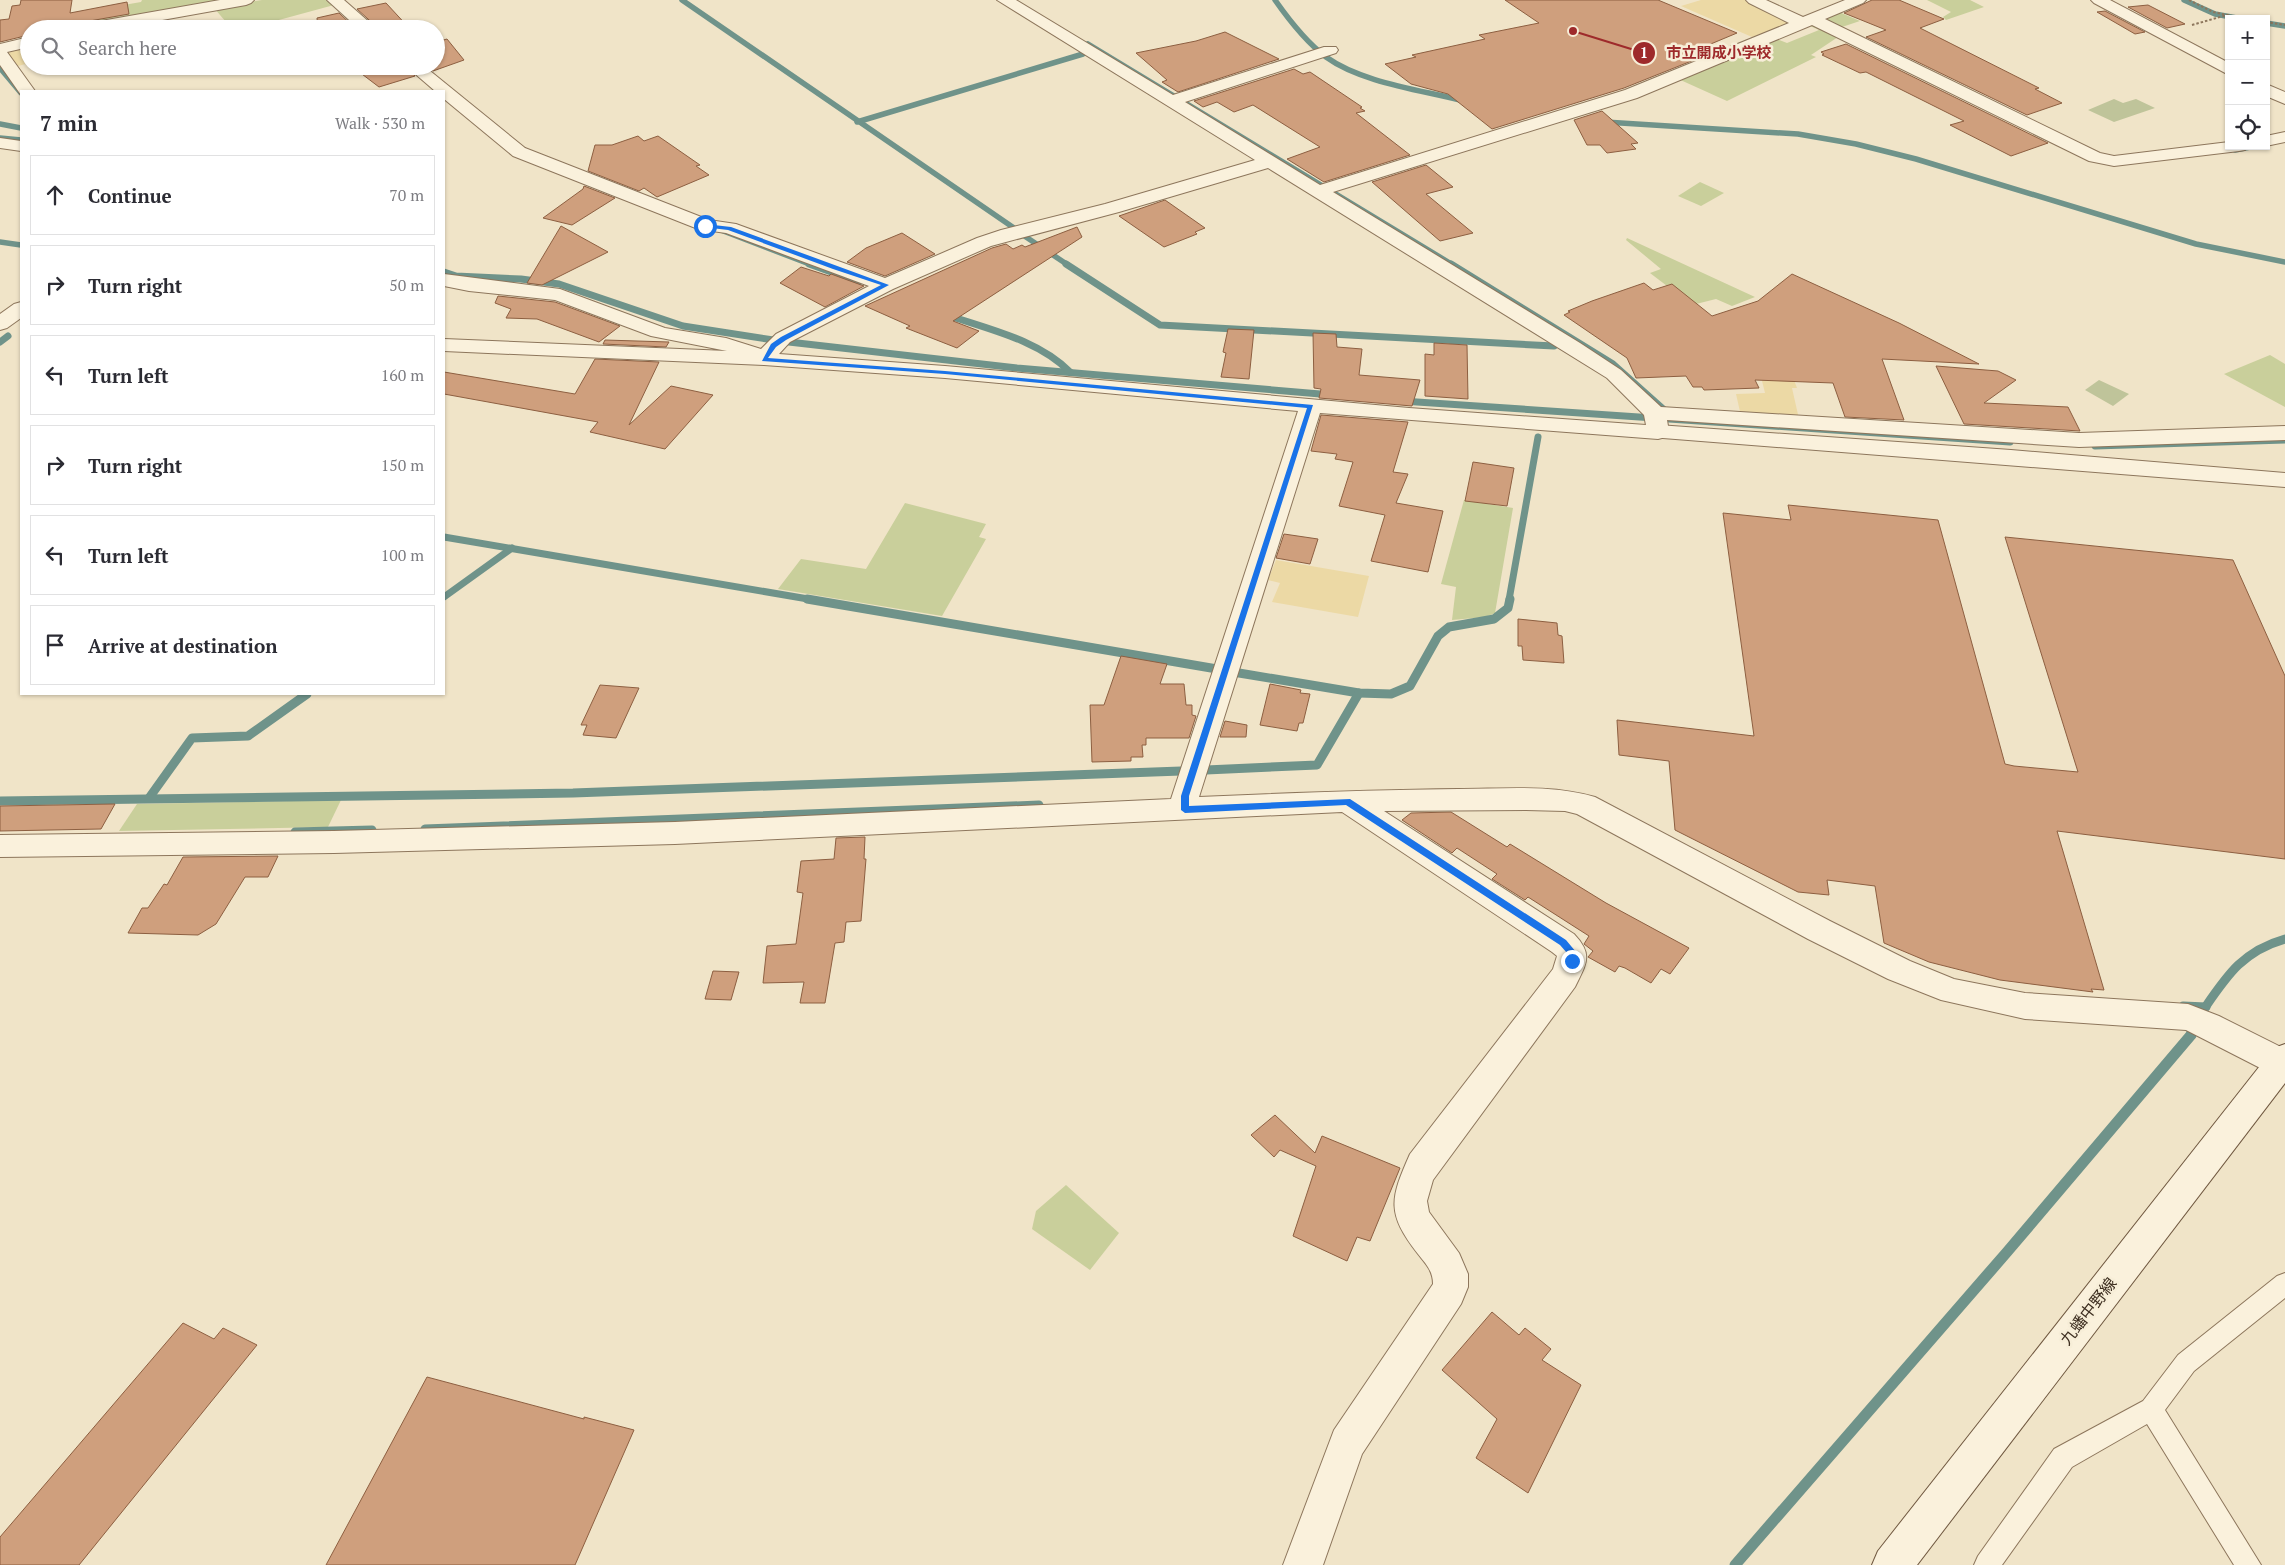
<!DOCTYPE html>
<meta charset="utf-8">
<style>
body{margin:0;font-family:"PT Serif","Noto Sans JP",serif;background:#f7f7f7;color:#2b2b33}
.controls{position:absolute;right:15px;top:15px;display:grid;overflow:hidden;border-radius:0px;box-shadow:0 1px 4px #0004}
.controls button{width:45px;height:45px;display:grid;place-items:center;padding:0;border:0;border-bottom:1px solid #e1e1e2;background:#fff;color:#2b2b33;font:25px sans-serif}
.stop{position:absolute;width:15px;height:15px;margin:-11px;border:4px solid #1a73e8;border-radius:50%;background:#fff}
.stop.end{background:#1a73e8;border-color:#fff;box-shadow:0 1px 5px #0008}
.list{margin:0;padding:0;list-style:none}
h2{display:flex;justify-content:space-between;align-items:center;height:65px;margin:0;padding:0 20px;font-size:21px}
h2 small{font-size:16px;font-weight:400;color:#7c7c81}
.list li{display:grid;grid-template-columns:32px 1fr auto;gap:15px;align-items:center;box-sizing:border-box;height:80px;margin:0 10px 10px;padding:0 10px;border:1px solid #e1e1e2;border-radius:0px}
.list b{display:block;font-size:19px;white-space:nowrap}
.list em{font-size:16px;font-style:normal;color:#7c7c81}
.icon{flex:none;width:28px;height:28px;fill:none;stroke:currentColor;stroke-width:2;stroke-linecap:round;stroke-linejoin:round}
.map{position:relative;flex:none;width:2285px;height:1565px;overflow:hidden}
.search{position:absolute;background:#fff;box-shadow:0 1px 4px #0004;left:20px;top:20px;width:425px;height:55px;display:flex;align-items:center;gap:12px;box-sizing:border-box;padding:0 18px;border-radius:28px;color:#7c7c81;font-size:19px}
.panel{position:absolute;background:#fff;box-shadow:0 1px 4px #0004;left:20px;top:90px;width:425px;height:605px;border-radius:0px}
.map>svg:first-child{display:block}
.green{fill:#c9cf9b;fill-rule:evenodd}
.sand{fill:#ecd9a5}
.cemetery{fill:#bfc49a}
.lines{fill:none;stroke-linecap:round;stroke-linejoin:round}
.stream-far3{stroke:#6f938a;stroke-width:5.5}
.stream-far2{stroke:#6f938a;stroke-width:7}
.stream-far1{stroke:#6f938a;stroke-width:9}
.stream{stroke:#6f938a;stroke-width:11}
.building{fill:#cf9f7d;stroke:#8d5f41}
.service-casing{stroke:#8d765c;stroke-width:2}
.minor-casing{stroke:#8d765c;stroke-width:2}
.tertiary-casing{stroke:#8d765c;stroke-width:2}
.secondary-casing{stroke:#6f573f;stroke-width:2}
.path{stroke:#8d765c;stroke-width:2;stroke-dasharray:2.5 2;stroke-linecap:butt}
.service{fill:#faf1dc;fill-rule:evenodd}
.minor{fill:#faf1dc;fill-rule:evenodd}
.tertiary{fill:#faf1dc;fill-rule:evenodd}
.secondary{fill:#faf1dc;fill-rule:evenodd}
.route{fill:#1a73e8}
.labels{text-anchor:middle;stroke-width:5;stroke-linejoin:round;paint-order:stroke}
.near-street-label{font-size:16px;fill:#3d2e20;stroke:#f7eed8}
.leader{fill:none;stroke:#9e2a2b;stroke-width:2}
.callout-dot{fill:#9e2a2b;stroke:#f7eed8;stroke-width:2}
.mark-label{font-size:15px;text-anchor:middle;font-weight:bold;fill:#fff}
.callout-label{font-size:15px;text-anchor:middle;font-weight:bold;fill:#9e2a2b;stroke:#f7eed8;stroke-width:5;stroke-linejoin:round;paint-order:stroke}
</style>
<div class="map">
<svg width="2285" height="1565" viewBox="0 0 2285 1565">
<rect width="100%" height="100%" fill="#f0e4c8"/>
<g class="green">
<polygon points="142,0 230,0 77,29 56,29 112,7 141,2"/>
<polygon points="262,0 328,0 334,5 246,29 232,29 214,8"/>
<polygon points="1927,0 1970,0 1984,7 1946,20 1943,17 1951,12"/>
<polygon points="1839,12 1860,21 1836,29 1822,19"/>
<path d="M1810 24 1838 37 1811 55 1816 57 1727 101 1676 78ZM1810 26 1819 30 1787 43 1777 39Z"/>
<polygon points="1700,182 1724,193 1701,206 1678,196"/>
<polygon points="1627,238 1755,297 1732,306 1716,299 1692,305 1650,273 1661,269 1626,240"/>
<polygon points="2270,355 2285,364 2285,407 2224,374"/>
<polygon points="1464,500 1513,508 1495,613 1486,617 1452,620 1456,587 1441,584"/>
<polygon points="905,503 986,524 979,537 986,539 942,616 778,589 801,559 866,569"/>
<polygon points="341,800 328,827 119,831 137,804"/>
<polygon points="1066,1185 1119,1233 1090,1270 1032,1229 1036,1211"/>
</g>
<g class="sand">
<polygon points="1701,0 1746,0 1789,20 1791,24 1752,37 1681,6"/>
<polygon points="29,45 29,63 18,66 8,55 10,51"/>
<polygon points="1755,353 1784,354 1797,388 1792,388 1799,419 1741,416 1736,394 1765,393"/>
<polygon points="1276,560 1369,576 1358,617 1272,602 1280,583 1268,580"/>
</g>
<g class="cemetery">
<polygon points="2114,99 2123,103 2136,99 2155,108 2114,122 2088,110"/>
<polygon points="2099,380 2129,394 2113,406 2085,390"/>
</g>
<g class="lines">
<g class="stream-far3">
<polyline points="682,0 1014,228"/>
<path d="M1275 0C1289 20 1306 42 1326 57 1362 83 1422 90 1464 101"/>
<polyline points="2184,0 2215,14 2242,19"/>
<polyline points="2266,23 2285,26"/>
<polyline points="1088,44 1453,265"/>
<polyline points="0,68 21,93"/>
<polyline points="857,122 1083,54"/>
<polyline points="1605,122 1798,134 1856,144 1916,159 2196,244 2285,262"/>
<polyline points="0,124 21,128"/>
<polyline points="0,138 21,140"/>
<polyline points="2235,150 2255,146"/>
<polyline points="713,227 812,265"/>
<polyline points="1023,235 1068,265"/>
<polyline points="0,242 21,245"/>
</g>
<g class="stream-far2">
<polyline points="809,264 859,282"/>
<polyline points="1066,264 1160,325 1554,346"/>
<polyline points="1451,264 1613,364 1670,415"/>
<polyline points="444,272 456,276 521,279 559,284 683,326 780,341 1017,368 1332,395"/>
<path d="M947 315C988 329 1039 340 1070 372"/>
<polyline points="0,342 8,336"/>
<polyline points="1402,401 2010,442"/>
<polyline points="2095,446 2285,440"/>
<polyline points="444,537 814,600"/>
<polyline points="444,597 512,548"/>
<polyline points="1509,600 1538,437"/>
</g>
<g class="stream-far1">
<polyline points="807,599 1217,669"/>
<polyline points="1233,672 1359,693 1391,694 1410,686 1438,636 1449,627 1494,619 1508,608 1510,599"/>
<polyline points="1206,770 1317,765 1359,693"/>
<polyline points="149,798 192,738 248,736 307,694"/>
<polyline points="0,801 573,793 1181,771"/>
<polyline points="425,829 1039,805"/>
<polyline points="295,832 372,830"/>
<polyline points="2183,1006 2206,1007"/>
<path d="M2202 1012C2226 977 2242 951 2285 939"/>
<polyline points="2195,1026 2196,1023"/>
</g>
<polyline class="stream" points="1735,1565 2007,1252 2191,1035 2195,1024"/>
</g>
<g class="building">
<polygon points="21,0 72,0 70,13 127,2 129,14 84,22 77,24 74,29 29,29 29,35 0,42 0,20 9,19 12,6 20,5"/>
<polygon points="1505,0 1658,0 1737,33 1694,51 1704,56 1624,88 1492,129 1448,94 1411,84 1385,64 1416,57 1412,55 1485,39 1479,35 1539,23"/>
<polygon points="1872,0 1899,0 1944,19 1920,28 2039,88 2035,89 2062,103 2027,115 1866,37 1886,30 1844,13"/>
<polygon points="386,3 410,29 379,29 357,9"/>
<polygon points="2148,5 2185,24 2167,28 2128,7"/>
<polygon points="2105,11 2145,32 2135,34 2097,12"/>
<polygon points="339,13 356,29 318,29 317,18"/>
<polygon points="1225,32 1279,59 1178,92 1162,82 1167,80 1136,53 1196,41"/>
<polygon points="447,39 464,60 433,71 427,66 436,66 436,42"/>
<polygon points="1846,44 2048,143 2011,156 1950,125 1964,121 1866,72 1860,73 1822,55 1824,54 1821,52"/>
<polygon points="361,66 404,66 415,76 379,87 354,68"/>
<polygon points="1294,69 1303,74 1310,72 1362,107 1360,108 1365,111 1356,113 1410,155 1324,182 1287,159 1320,147 1253,105 1234,112 1217,102 1203,107 1194,101"/>
<polygon points="1602,111 1638,143 1631,144 1636,149 1607,153 1600,145 1587,145 1574,120"/>
<polygon points="638,136 644,141 658,136 700,165 696,166 709,175 657,197 644,188 639,191 588,171 595,145 612,145"/>
<polygon points="1426,165 1453,187 1426,194 1473,233 1440,241 1372,182"/>
<polygon points="584,186 615,198 572,225 543,218 583,189"/>
<polygon points="1165,200 1205,228 1195,232 1197,234 1164,247 1119,216"/>
<polygon points="561,226 608,252 542,285 527,283"/>
<polygon points="1077,227 1082,237 953,321 979,331 957,348 906,328 910,326 865,306 992,248 1006,244 1013,249 1022,245 1025,247"/>
<polygon points="902,233 935,254 885,276 847,262 866,248"/>
<polygon points="801,267 829,276 831,274 864,286 825,307 780,283"/>
<polygon points="1792,274 1899,323 1979,364 1882,359 1904,420 1845,417 1833,383 1755,380 1759,388 1704,390 1702,387 1693,387 1686,376 1636,378 1627,358 1564,315 1570,312 1568,311 1592,301 1644,283 1653,290 1672,284 1712,316 1758,301"/>
<polygon points="498,296 555,302 620,326 599,342 537,319 506,318 511,309 495,303"/>
<polygon points="1228,329 1254,330 1249,379 1221,377 1226,353 1223,352"/>
<polygon points="1313,333 1336,334 1337,347 1362,349 1359,375 1420,380 1412,406 1319,398 1321,389 1314,388"/>
<polygon points="605,340 669,342 666,347 603,344"/>
<polygon points="1434,343 1467,345 1468,399 1425,396 1425,354 1434,355"/>
<polygon points="595,359 659,362 629,425 671,386 713,395 665,449 590,432 598,422 444,394 444,372 575,394"/>
<polygon points="1936,366 1998,371 2016,380 1984,403 2068,407 2080,431 1964,424"/>
<polygon points="1321,415 1408,422 1393,472 1408,474 1396,503 1443,511 1428,572 1371,561 1385,515 1339,506 1353,462 1335,459 1337,454 1311,451"/>
<polygon points="1473,462 1514,468 1507,506 1465,501"/>
<polygon points="1788,505 1938,520 2005,764 2014,766 2078,772 2005,537 2233,560 2285,676 2285,859 2057,831 2104,990 2091,989 2093,992 2000,980 1929,962 1884,943 1875,886 1827,880 1829,895 1798,892 1675,830 1669,761 1619,755 1617,720 1754,736 1723,513 1791,520"/>
<polygon points="1284,534 1318,539 1310,564 1276,558"/>
<polygon points="1518,619 1557,623 1558,635 1562,636 1564,663 1523,660 1522,646 1518,646"/>
<polygon points="1121,656 1167,664 1160,684 1184,684 1186,705 1192,705 1192,715 1196,716 1189,738 1146,738 1146,745 1142,745 1143,757 1131,757 1131,761 1092,762 1090,705 1104,705"/>
<polygon points="1270,684 1301,690 1300,693 1310,694 1303,723 1299,723 1297,731 1260,725"/>
<polygon points="600,685 639,688 616,738 583,735 587,725 581,725"/>
<polygon points="1225,721 1247,725 1246,737 1220,737"/>
<polygon points="115,804 101,829 0,831 0,806"/>
<polygon points="1451,812 1507,847 1510,844 1606,903 1689,948 1670,974 1661,969 1651,983 1625,968 1619,966 1615,972 1588,957 1593,951 1584,944 1589,936 1528,897 1525,900 1492,879 1497,874 1457,848 1452,853 1402,820 1411,813"/>
<polygon points="865,837 864,859 866,859 861,921 846,922 844,942 835,943 825,1003 800,1003 804,982 763,983 767,946 796,944 803,893 797,892 801,861 834,859 836,838"/>
<polygon points="278,856 268,877 245,877 216,924 198,935 128,933 142,908 148,908 164,884 167,885 183,857"/>
<polygon points="713,971 739,972 731,1000 705,999"/>
<polygon points="1275,1115 1315,1153 1322,1136 1400,1168 1370,1241 1357,1237 1347,1261 1293,1236 1316,1166 1280,1150 1274,1157 1251,1135"/>
<polygon points="1492,1312 1519,1335 1525,1328 1551,1349 1542,1360 1581,1385 1528,1493 1476,1458 1497,1419 1442,1370"/>
<polygon points="183,1323 214,1339 223,1328 257,1345 79,1565 0,1565 0,1537"/>
<polygon points="427,1377 584,1419 584,1417 634,1430 575,1565 326,1565"/>
</g>
<g class="lines">
<defs>
<polygon id="service" points="2285,1273 2285,1298 2194,1371 2165,1410 2261,1565 2234,1565 2147,1424 2072,1467 2002,1565 1974,1565 1978,1556 2054,1449 2143,1401 2178,1355 2277,1276"/>
<g id="minor">
<polygon points="220,0 254,0 251,3 246,5 112,29 76,29 78,26 84,24"/>
<polygon points="327,0 344,0 377,29 359,29"/>
<path d="M997 0H1016L1173 95 1324 47H1336L1338 50 1336 53 1185 102 1320 185 1625 90 1789 23 1749 3 1746 0H1766L1803 17 1845 0H1866L1863 3 1825 19 2100 153 2114 156 2229 142V146H2248L2245 150 2239 151 2114 166 2089 161 1812 25 1637 98 1333 192 1580 343 1621 370 1661 407 2079 433 2285 426V440L2079 447 1667 420 1669 432 1666 437 1658 439 1320 413 1199 797C1285 793 1372 790 1458 789 1504 789 1551 784 1595 797L1830 921 1910 961 1954 979 2025 993 2188 1004 2219 1016 2285 1049V1075L2281 1077 2270 1073 2186 1030 2025 1019 1941 1000 1888 979 1808 939 1577 814 1565 811 1526 810 1384 811 1574 934C1594 955 1586 964 1575 987L1433 1180 1427 1201 1429 1212 1459 1253 1468 1274V1287L1461 1304 1362 1454 1323 1565H1283L1334 1430 1433 1284C1433 1271 1426 1264 1418 1254 1386 1213 1390 1199 1410 1154L1553 969 1557 956 1552 952 1342 812 675 844 334 853 0 857V835L334 831 675 822 1171 799 1298 411 945 378 764 365 444 351V339L727 351 651 336 555 300 469 291 444 286V274L560 289 665 328 726 338 761 349 776 334 869 286 726 233 698 229 513 156 444 99V91H435L406 66H424L525 148 709 220 736 224 885 278 977 238 1001 230 1105 204 1255 160ZM1268 168 1607 378 1644 415 1646 425 1409 408 945 366 779 354 790 342 893 289 991 246 1119 212Z"/>
<polygon points="2091,0 2110,0 2229,63 2229,75 2094,3"/>
<polygon points="29,37 29,47 7,52 35,91 21,91 21,95 0,65 0,44"/>
<polygon points="2266,84 2285,92 2285,104 2266,96"/>
<polygon points="2285,132 2285,142 2266,146 2266,136"/>
<polygon points="0,138 21,141 21,151 0,148"/>
<polygon points="21,302 21,318 7,328 0,330 0,314 14,304"/>
</g>
<polygon id="tertiary" points="1658,425 2011,450 2285,473 2285,487 1650,437 1647,432 1650,427"/>
<polygon id="secondary" points="2285,1044 2285,1083 1917,1565 1872,1565 1878,1551 2274,1048"/>
</defs>
<use href="#service" class="service-casing"/>
<use href="#minor" class="minor-casing"/>
<use href="#tertiary" class="tertiary-casing"/>
<use href="#secondary" class="secondary-casing"/>
<g class="path">
<polyline points="2189,0 2213,12 2227,15"/>
<polyline points="2266,22 2285,25"/>
<polyline points="2192,25 2227,15 2249,19"/>
</g>
<use href="#service" class="service"/>
<use href="#minor" class="minor"/>
<use href="#tertiary" class="tertiary"/>
<use href="#secondary" class="secondary"/>
</g>
<polygon class="route" points="705,224 731,227 889,285 786,340 776,347 768,358 945,371 1313,405 1189,796 1189,806 1350,799 1566,940 1576,952 1575,964 1568,964 1567,953 1560,945 1346,805 1185,813 1181,810 1181,796 1307,408 945,374 762,361 771,344 781,337 881,285 833,269 728,230 703,227"/>
<g class="labels">
<g class="near-street-label">
<text transform="translate(2088 1311) rotate(-52)" y="6">九蟠中野線</text>
</g>
</g>
<path class="leader" d="M1573 31L1644 53"/>
<g class="callout-dot">
<circle cx="1573" cy="31" r="5"/>
<circle cx="1644" cy="53" r="12"/>
</g>
<g class="mark-label">
<text x="1644" y="58">1</text>
</g>
<g class="callout-label">
<text x="1719" y="58">市立開成小学校</text>
</g>
</svg>
<div class="controls">
<button>+</button>
<button>−</button>
<button><svg class="icon" aria-label="locate" viewBox="0 0 24 24"><circle cx="12" cy="12" r="6"/><path d="M12 2v4M12 18v4M2 12h4M18 12h4"/></svg></button>
</div>
<div class="stop" style="left:705px;top:226px"></div>
<div class="stop end" style="left:1572px;top:961px"></div>
<div class="search"><svg class="icon" aria-label="search" viewBox="0 0 24 24"><circle cx="10" cy="10" r="6"/><path d="M15 15l6 6"/></svg>Search here</div>
<section class="panel">
<h2>7 min<small>Walk · 530 m</small></h2>
<ul class="list">
<li><svg class="icon" aria-label="ahead" viewBox="0 0 24 24"><path d="M12 20V5M6 11l6-6 6 6"/></svg><div><b>Continue</b></div><em>70 m</em></li>
<li><svg class="icon" aria-label="right" viewBox="0 0 24 24"><path d="M7 20v-9h11M14 6l5 5-5 5"/></svg><div><b>Turn right</b></div><em>50 m</em></li>
<li><svg class="icon" aria-label="left" viewBox="0 0 24 24"><path d="M17 20v-9H6M10 6l-5 5 5 5"/></svg><div><b>Turn left</b></div><em>160 m</em></li>
<li><svg class="icon" aria-label="right" viewBox="0 0 24 24"><path d="M7 20v-9h11M14 6l5 5-5 5"/></svg><div><b>Turn right</b></div><em>150 m</em></li>
<li><svg class="icon" aria-label="left" viewBox="0 0 24 24"><path d="M17 20v-9H6M10 6l-5 5 5 5"/></svg><div><b>Turn left</b></div><em>100 m</em></li>
<li><svg class="icon" aria-label="arrive" viewBox="0 0 24 24"><path d="M6 21V4h12l-3 4 3 4H6"/></svg><div><b>Arrive at destination</b></div></li>
</ul>
</section>
</div>
